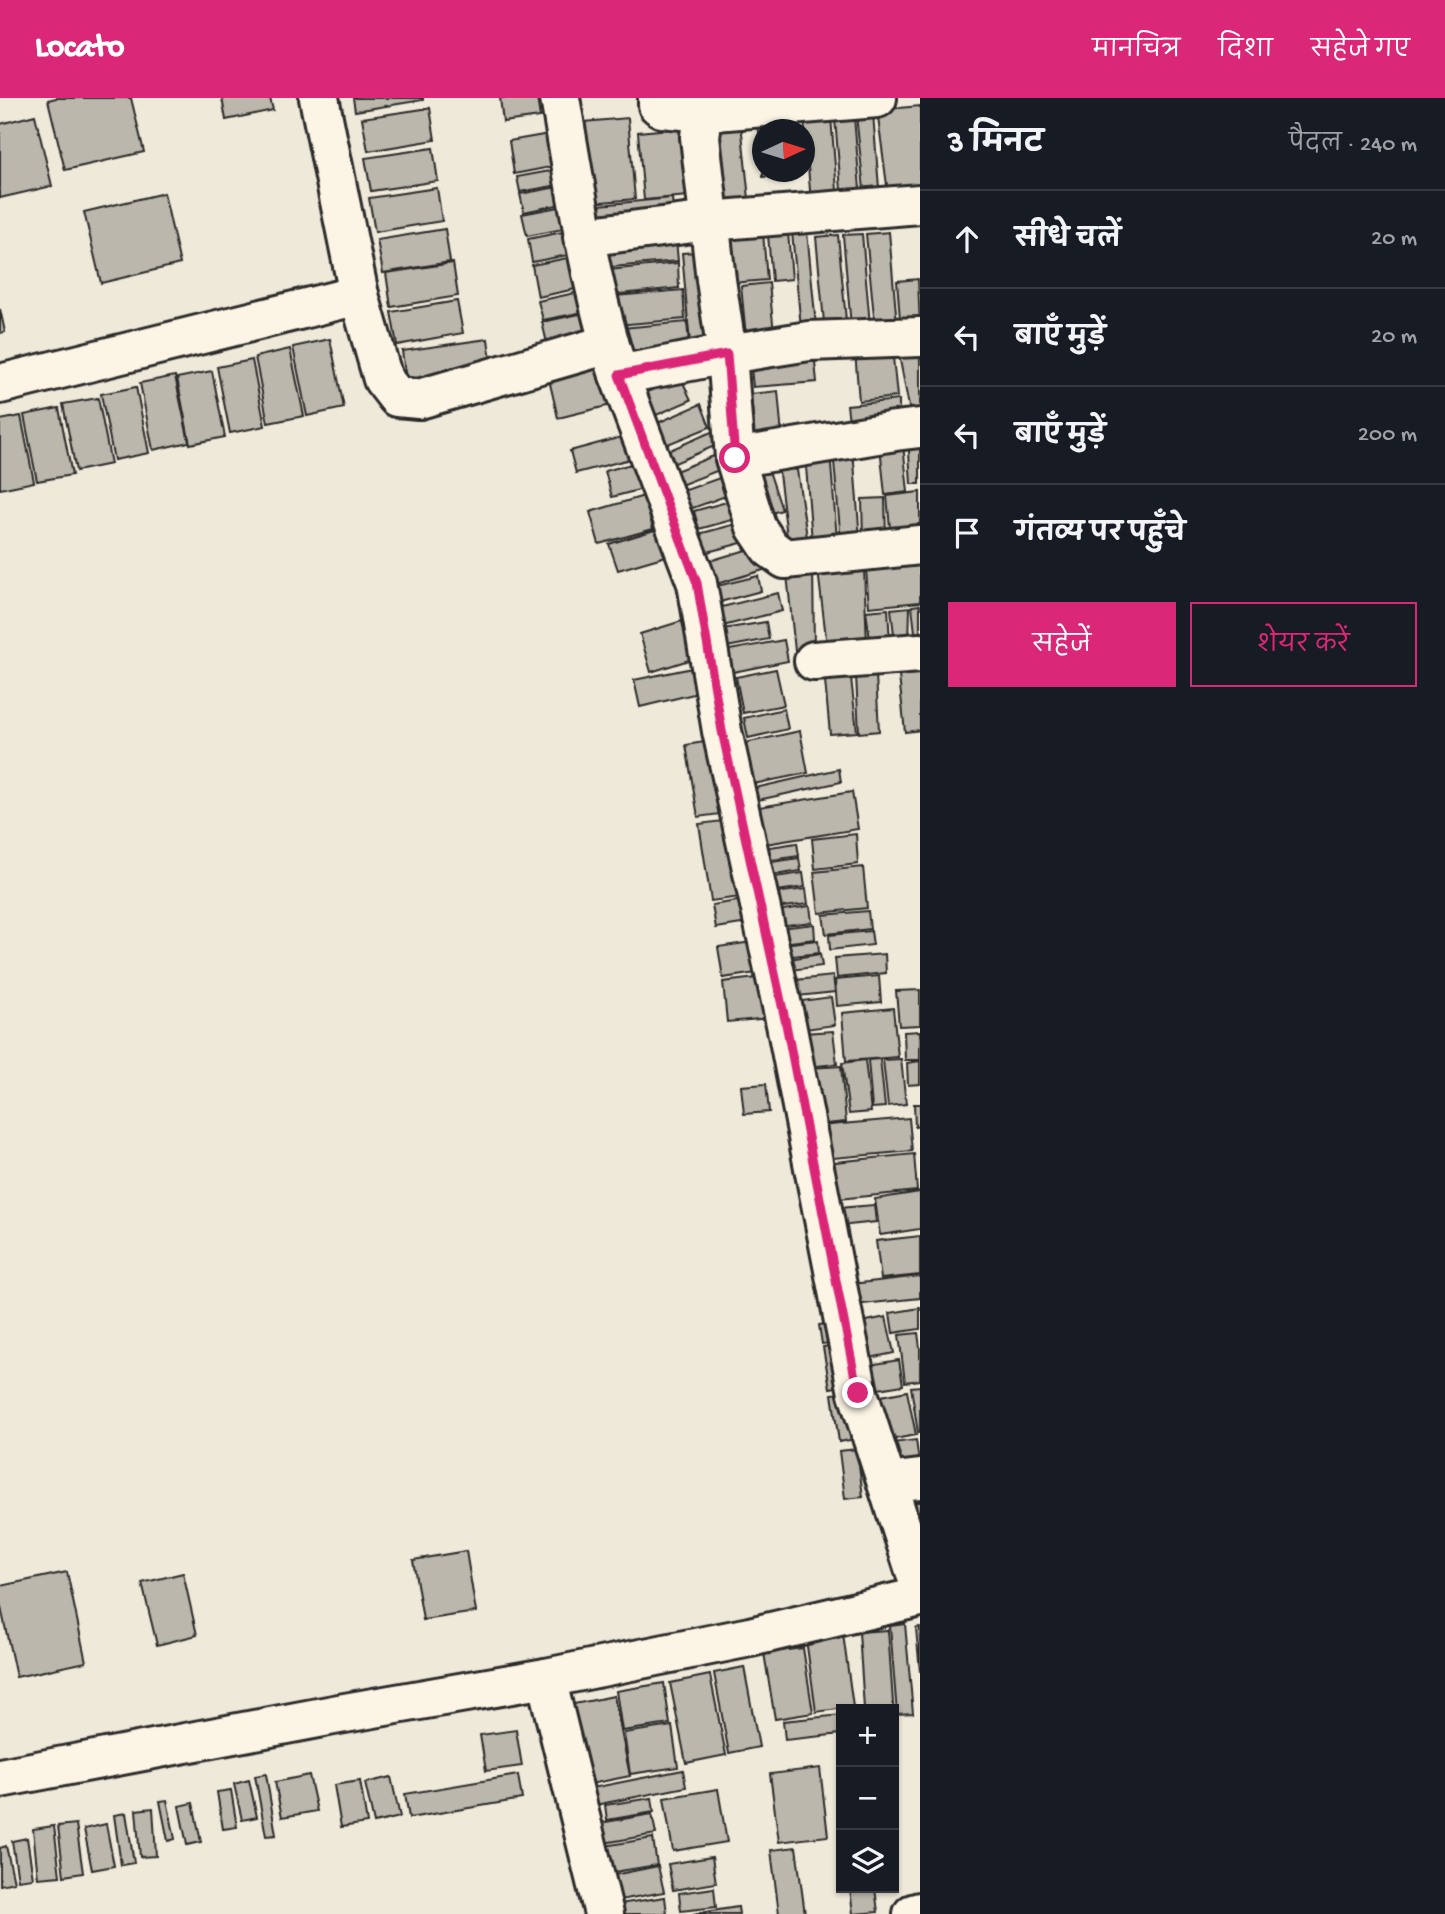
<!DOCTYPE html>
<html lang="hi">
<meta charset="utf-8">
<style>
body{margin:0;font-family:"Gochi Hand","Playpen Sans Deva",sans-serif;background:#242831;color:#f1f3f6}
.controls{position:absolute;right:21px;bottom:21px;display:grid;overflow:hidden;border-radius:0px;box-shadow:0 2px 5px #0004}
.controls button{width:63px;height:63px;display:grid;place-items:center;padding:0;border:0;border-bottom:2px solid #363941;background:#171b24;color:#f1f3f6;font:35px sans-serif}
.compass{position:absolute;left:752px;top:21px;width:63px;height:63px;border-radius:50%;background:#171b24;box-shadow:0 2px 5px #0004;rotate:86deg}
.stop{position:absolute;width:21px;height:21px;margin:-16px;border:5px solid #db2777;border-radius:50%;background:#fff}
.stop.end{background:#db2777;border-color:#fff;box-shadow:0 2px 7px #0008}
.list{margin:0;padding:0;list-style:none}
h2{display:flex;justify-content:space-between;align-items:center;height:91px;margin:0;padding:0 28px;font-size:30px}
h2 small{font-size:23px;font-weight:400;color:#9ea1a6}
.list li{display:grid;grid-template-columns:46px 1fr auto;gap:21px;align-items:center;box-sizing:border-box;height:98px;padding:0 28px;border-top:2px solid #363941}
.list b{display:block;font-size:26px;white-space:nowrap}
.list em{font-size:23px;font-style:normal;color:#9ea1a6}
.actions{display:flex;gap:14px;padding:21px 28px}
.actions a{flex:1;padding:16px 0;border:2px solid #db2777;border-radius:0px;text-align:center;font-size:24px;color:#db2777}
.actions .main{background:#db2777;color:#fff}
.icon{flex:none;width:38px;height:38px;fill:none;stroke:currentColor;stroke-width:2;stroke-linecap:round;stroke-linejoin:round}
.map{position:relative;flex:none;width:920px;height:1816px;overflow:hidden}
header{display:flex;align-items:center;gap:42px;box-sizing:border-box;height:98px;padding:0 35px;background:#db2777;color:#fff}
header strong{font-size:33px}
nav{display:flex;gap:38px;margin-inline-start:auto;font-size:24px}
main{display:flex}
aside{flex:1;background:#171b24}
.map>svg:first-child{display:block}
.building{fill:#bcb7ac;stroke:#2b2b2b;stroke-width:2}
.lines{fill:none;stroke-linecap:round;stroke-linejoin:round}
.street-casing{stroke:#2b2b2b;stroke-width:44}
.street{stroke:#fcf5e5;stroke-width:38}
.route{stroke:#db2777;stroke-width:9}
</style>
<header>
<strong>Locato</strong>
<nav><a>मानचित्र</a><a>दिशा</a><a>सहेजे गए</a></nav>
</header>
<main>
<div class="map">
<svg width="920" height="1816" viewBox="0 0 920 1816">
<rect width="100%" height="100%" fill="#efe9da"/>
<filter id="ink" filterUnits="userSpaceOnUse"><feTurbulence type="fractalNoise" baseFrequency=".0143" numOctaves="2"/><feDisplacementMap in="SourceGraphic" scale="14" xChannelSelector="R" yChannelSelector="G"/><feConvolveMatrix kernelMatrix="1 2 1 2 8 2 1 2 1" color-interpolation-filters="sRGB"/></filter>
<g filter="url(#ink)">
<g class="building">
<polygon points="56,0 131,0 144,54 65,72 48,2"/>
<polygon points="222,0 270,0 273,12 226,22"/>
<polygon points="353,0 423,0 423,2 355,13"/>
<polygon points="500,0 537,0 540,19 503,24"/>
<polygon points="920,8 920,92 888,95 877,12"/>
<polygon points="430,10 435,42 368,53 362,20"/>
<polygon points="873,16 880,102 865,101 856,17"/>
<polygon points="35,17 52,88 0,100 0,26"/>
<polygon points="787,19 788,32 762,32 762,71 758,21"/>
<polygon points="831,19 838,105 811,104 804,21"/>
<polygon points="854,19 861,103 842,104 835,21"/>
<polygon points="628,20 635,101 579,106 572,25"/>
<polygon points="741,25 749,101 719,111 708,28"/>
<polygon points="693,29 699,97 644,102 638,34"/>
<polygon points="555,35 561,67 514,76 509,43"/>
<polygon points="433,50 438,83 371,93 365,60"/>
<polygon points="561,71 564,86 520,94 517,79"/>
<polygon points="763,74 792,74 792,77 763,79"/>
<polygon points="568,87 571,104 524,114 520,96"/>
<polygon points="437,90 442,123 375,134 369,100"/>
<polygon points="164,95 180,166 101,185 84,114"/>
<polygon points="672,100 674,124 591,132 589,108"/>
<polygon points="569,107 573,129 527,138 522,116"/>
<polygon points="445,131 450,164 383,175 377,142"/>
<polygon points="675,131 678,163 601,170 598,138"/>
<polygon points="573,132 578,155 532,164 528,141"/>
<polygon points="807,133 816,228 801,230 792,134"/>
<polygon points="889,134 897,227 875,229 866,136"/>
<polygon points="763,135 767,182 719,186 715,139"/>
<polygon points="788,135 792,181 772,183 768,137"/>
<polygon points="862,136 870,227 851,229 843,137"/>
<polygon points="838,137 847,233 825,235 816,139"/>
<polygon points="710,153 718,243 690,246 682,155"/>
<polygon points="583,157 589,188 538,199 532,167"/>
<polygon points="453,165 458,198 391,209 386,175"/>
<polygon points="678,165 679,190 600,198 598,173"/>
<polygon points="918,181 920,232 901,234 897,183"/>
<polygon points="769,185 774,235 746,238 741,188"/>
<polygon points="589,192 594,212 543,222 538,203"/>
<polygon points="683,192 685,221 606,228 604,199"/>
<polygon points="457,203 463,235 397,247 391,214"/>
<polygon points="0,211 5,234 0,235"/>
<polygon points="594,213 598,234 547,245 542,224"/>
<polygon points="687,224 690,258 625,264 622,230"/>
<polygon points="330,241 344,310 307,318 293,249"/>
<polygon points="488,241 493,277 407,289 402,253"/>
<polygon points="892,249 897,299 859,303 855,253"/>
<polygon points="290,251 304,318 268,325 255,259"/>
<polygon points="814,254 817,284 753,289 750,260"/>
<polygon points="920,255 920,319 911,319 899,257"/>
<polygon points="252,262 265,328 230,335 217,269"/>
<polygon points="600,264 611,307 558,320 548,277"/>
<polygon points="212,273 225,339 190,346 177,280"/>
<polygon points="175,278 189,344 153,352 140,285"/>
<polygon points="681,280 691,302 654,318 645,295"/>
<polygon points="136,289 149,355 114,362 101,296"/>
<polygon points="778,293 782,338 755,340 751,296"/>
<polygon points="98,300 111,366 76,373 63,306"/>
<polygon points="899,302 899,323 850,332 847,307"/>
<polygon points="701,306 710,329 663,348 655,326"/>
<polygon points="59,310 72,377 37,383 24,317"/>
<polygon points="21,318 34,384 0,391 0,322"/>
<polygon points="725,328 731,341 668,368 663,355"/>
<polygon points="629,337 634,360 576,375 570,353"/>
<polygon points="920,338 920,386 911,386 908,339"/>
<polygon points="903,346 908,394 885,397 880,348"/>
<polygon points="853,351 860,442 841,444 833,352"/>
<polygon points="726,353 732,367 673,390 668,376"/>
<polygon points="830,355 837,441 812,443 805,356"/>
<polygon points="639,364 646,390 612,399 605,373"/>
<polygon points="767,367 782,412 756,419 749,373"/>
<polygon points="778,368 797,372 809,452 789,454"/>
<polygon points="728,377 734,395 690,411 683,393"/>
<polygon points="920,394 920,440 891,441 887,398"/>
<polygon points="644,398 653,431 599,446 590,414"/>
<polygon points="885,400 886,440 863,442 862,401"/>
<polygon points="734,402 739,420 699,431 694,413"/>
<polygon points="740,425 745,444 700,456 695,437"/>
<polygon points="658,431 666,458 618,472 609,446"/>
<polygon points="763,447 770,470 713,487 706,464"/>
<polygon points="920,455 920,504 869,509 865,459"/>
<polygon points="813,465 814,552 795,553 786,467"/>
<polygon points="864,470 867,548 827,548 818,472"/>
<polygon points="758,478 761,493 716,505 713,489"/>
<polygon points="778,495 782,513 715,530 710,512"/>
<polygon points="920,507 920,544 916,544 912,508"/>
<polygon points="910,509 909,545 895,545 891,511"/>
<polygon points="888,511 890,544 871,549 866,513"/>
<polygon points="682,523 692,561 651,574 640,536"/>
<polygon points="766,524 769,541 721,550 717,532"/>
<polygon points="784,542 788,563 728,575 724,553"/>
<polygon points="697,569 702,594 640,609 634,582"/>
<polygon points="776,571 784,607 743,615 736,579"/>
<polygon points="920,575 920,632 905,634 899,578"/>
<polygon points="876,577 879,633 859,635 856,578"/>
<polygon points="851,580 857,634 830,636 825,583"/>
<polygon points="784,611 788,631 748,640 744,620"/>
<polygon points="800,633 808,675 753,686 745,645"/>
<polygon points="716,642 728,715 698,719 686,647"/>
<polygon points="839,671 841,684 758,702 755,690"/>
<polygon points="852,694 858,731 765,746 759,709"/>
<polygon points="730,722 741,799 711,803 699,726"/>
<polygon points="856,736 858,766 815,771 812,741"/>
<polygon points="797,745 799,758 765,763 763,750"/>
<polygon points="799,760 801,773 767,778 765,765"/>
<polygon points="863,769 867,810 819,815 814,774"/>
<polygon points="803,775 805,789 770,794 768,780"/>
<polygon points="806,791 808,806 776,810 774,795"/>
<polygon points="750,801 754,824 716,830 712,807"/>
<polygon points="810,808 812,824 778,828 776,813"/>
<polygon points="868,813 870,831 826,836 823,817"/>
<polygon points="814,826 815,841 782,845 780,830"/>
<polygon points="871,833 873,847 830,852 829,837"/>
<polygon points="818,842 819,855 784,859 782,846"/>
<polygon points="759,843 763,874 723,880 718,849"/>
<polygon points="820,856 822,868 791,872 789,861"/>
<polygon points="885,856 886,875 837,880 835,860"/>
<polygon points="833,878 835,894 798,898 796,882"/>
<polygon points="879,878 881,904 837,908 835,882"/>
<polygon points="765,879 770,920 727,924 723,884"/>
<polygon points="920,892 920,927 899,928 896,893"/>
<polygon points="831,899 835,927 798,932 794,904"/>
<polygon points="893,910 898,959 846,963 842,915"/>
<polygon points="833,933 837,966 806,969 803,935"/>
<polygon points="920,933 920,962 905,962 904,934"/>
<polygon points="880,961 885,1009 872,1010 868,962"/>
<polygon points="901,961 906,1006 888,1008 883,962"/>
<polygon points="865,962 871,1014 849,1016 842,965"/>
<polygon points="920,963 920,986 908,987 907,965"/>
<polygon points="841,968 846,1024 815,1027 810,970"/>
<polygon points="766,986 769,1014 744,1016 741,988"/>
<polygon points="914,1006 920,1006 920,1028 915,1029"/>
<polygon points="909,1020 912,1053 822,1061 819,1028"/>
<polygon points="914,1056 917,1093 829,1102 825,1065"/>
<polygon points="920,1094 920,1131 880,1137 875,1101"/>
<polygon points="874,1107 876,1124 840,1128 838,1110"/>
<polygon points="920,1138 920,1177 881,1181 876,1143"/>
<polygon points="920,1178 920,1200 854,1207 852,1186"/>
<polygon points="920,1210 920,1231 893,1235 890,1215"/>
<polygon points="886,1219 894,1255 865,1261 857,1225"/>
<polygon points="836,1224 839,1244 822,1246 819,1227"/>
<polygon points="918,1235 920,1250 920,1282 905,1284 899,1237"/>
<polygon points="841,1246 848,1287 830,1290 823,1249"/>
<polygon points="899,1262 903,1287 872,1292 869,1267"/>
<polygon points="920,1288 920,1335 918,1335 911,1289"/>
<polygon points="907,1293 916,1337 884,1343 876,1299"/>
<polygon points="848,1294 855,1341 839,1344 832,1296"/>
<polygon points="916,1342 920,1371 895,1374 892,1345"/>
<polygon points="857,1351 863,1399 845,1401 839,1353"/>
<polygon points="915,1404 920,1404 920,1432 919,1432"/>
<polygon points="466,1453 476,1514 423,1522 413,1462"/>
<polygon points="67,1474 86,1564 16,1579 0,1505 0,1488"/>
<polygon points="183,1475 197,1537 157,1547 142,1485"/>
<polygon points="905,1526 913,1615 897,1616 890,1528"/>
<polygon points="920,1529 920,1574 916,1530"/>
<polygon points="888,1532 894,1620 894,1611 864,1611 859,1534"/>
<polygon points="843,1536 853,1609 816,1614 806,1541"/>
<polygon points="803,1550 813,1615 775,1621 764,1555"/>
<polygon points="744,1569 759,1649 729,1655 714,1575"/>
<polygon points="710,1577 726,1657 686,1665 670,1585"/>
<polygon points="664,1585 670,1626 622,1633 616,1593"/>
<polygon points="614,1598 630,1678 585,1687 569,1607"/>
<polygon points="841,1617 841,1636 785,1642 783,1623"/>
<polygon points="672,1628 678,1669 630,1676 624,1635"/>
<polygon points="516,1632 522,1668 486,1673 480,1637"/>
<polygon points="820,1670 828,1738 779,1744 770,1676"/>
<polygon points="683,1672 686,1689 590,1708 587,1691"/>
<polygon points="266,1676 276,1737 266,1738 255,1678"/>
<polygon points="309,1677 317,1713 282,1719 275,1684"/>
<polygon points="518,1677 522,1701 409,1720 405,1696"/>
<polygon points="391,1679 400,1719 374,1725 365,1685"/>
<polygon points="249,1682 257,1719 242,1722 234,1686"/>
<polygon points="360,1683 367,1725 341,1729 334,1687"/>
<polygon points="718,1691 727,1744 673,1753 664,1700"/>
<polygon points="231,1692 237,1729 223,1731 217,1694"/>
<polygon points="652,1700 654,1714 607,1722 605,1707"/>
<polygon points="167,1702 175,1741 168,1743 160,1703"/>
<polygon points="193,1705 201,1744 187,1747 179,1708"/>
<polygon points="153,1710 156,1758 140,1759 136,1712"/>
<polygon points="126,1715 134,1765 121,1767 114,1717"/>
<polygon points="652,1716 656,1736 598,1746 594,1726"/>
<polygon points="76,1726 83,1775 64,1778 58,1728"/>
<polygon points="106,1726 114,1768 92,1772 84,1731"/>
<polygon points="54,1728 60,1778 38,1780 33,1731"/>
<polygon points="27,1740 33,1780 18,1782 12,1743"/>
<polygon points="653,1740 657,1767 608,1775 604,1748"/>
<polygon points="6,1748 14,1784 0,1787 0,1750"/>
<polygon points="796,1749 805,1816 779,1816 771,1752"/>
<polygon points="712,1759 716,1785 673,1792 668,1766"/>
<polygon points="658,1768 664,1794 614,1803 609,1778"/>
<polygon points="714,1790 716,1809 681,1813 679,1795"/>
<polygon points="850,1790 875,1790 878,1814 853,1816"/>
<polygon points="665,1799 667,1816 613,1816 612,1807"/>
<polygon points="738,1809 739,1816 693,1816"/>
</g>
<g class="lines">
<defs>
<g id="street">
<path d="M560 0C576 93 590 187 619 277L697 485 722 633 786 926 858 1295 920 1488"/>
<polyline points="658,0 658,7 662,10 703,14"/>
<polyline points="877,0 703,14 700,39 716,182 727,256 735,360 756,429 770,450 785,461 920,447"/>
<polyline points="583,139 709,123 920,106"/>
<polyline points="359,197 383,281 397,299 419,301 609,246"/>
<polyline points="619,277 721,257 809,243 920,239"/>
<polyline points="0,286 359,197 319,0"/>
<polyline points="735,360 895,333 920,330"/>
<polyline points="814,563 920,555"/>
<polyline points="887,1385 920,1381"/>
<polyline points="546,1580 604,1816"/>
<polyline points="0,1680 339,1616 546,1580 750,1539 920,1499"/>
<polyline points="913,1816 920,1814"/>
</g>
</defs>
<use href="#street" class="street-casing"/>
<use href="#street" class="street"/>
</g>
</g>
<g class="lines" filter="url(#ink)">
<polyline class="route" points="735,360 727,256 619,277 697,485 722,633 786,926 858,1295"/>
</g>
</svg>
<div class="controls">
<button>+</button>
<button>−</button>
<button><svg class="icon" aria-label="layers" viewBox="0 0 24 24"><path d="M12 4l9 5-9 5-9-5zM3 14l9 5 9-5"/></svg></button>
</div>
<svg class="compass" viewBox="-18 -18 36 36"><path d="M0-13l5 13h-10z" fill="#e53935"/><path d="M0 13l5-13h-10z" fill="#9ea1a6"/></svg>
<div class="stop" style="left:735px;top:360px"></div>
<div class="stop end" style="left:858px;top:1295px"></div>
</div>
<aside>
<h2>3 मिनट<small>पैदल · 240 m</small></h2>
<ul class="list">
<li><svg class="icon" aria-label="ahead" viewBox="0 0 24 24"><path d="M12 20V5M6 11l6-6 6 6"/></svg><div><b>सीधे चलें</b></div><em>20 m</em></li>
<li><svg class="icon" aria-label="left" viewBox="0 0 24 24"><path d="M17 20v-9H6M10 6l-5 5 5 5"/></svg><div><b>बाएँ मुड़ें</b></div><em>20 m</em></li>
<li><svg class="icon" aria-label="left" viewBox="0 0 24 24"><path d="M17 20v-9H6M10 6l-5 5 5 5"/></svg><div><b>बाएँ मुड़ें</b></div><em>200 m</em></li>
<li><svg class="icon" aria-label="arrive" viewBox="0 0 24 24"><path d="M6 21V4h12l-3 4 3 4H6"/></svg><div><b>गंतव्य पर पहुँचे</b></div></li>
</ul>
<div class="actions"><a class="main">सहेजें</a><a>शेयर करें</a></div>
</aside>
</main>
